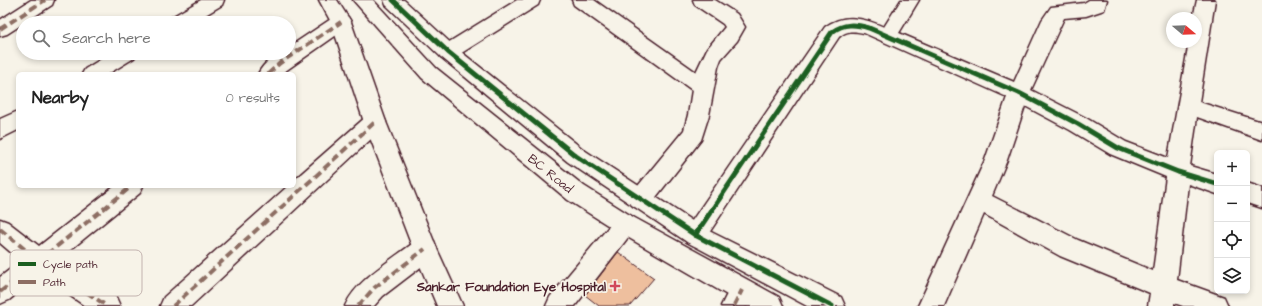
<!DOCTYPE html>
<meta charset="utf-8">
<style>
body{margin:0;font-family:"Architects Daughter",sans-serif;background:#f6f6f6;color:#222}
.controls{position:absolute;right:12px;bottom:12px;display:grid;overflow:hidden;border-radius:6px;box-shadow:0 2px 6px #0003}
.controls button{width:36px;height:36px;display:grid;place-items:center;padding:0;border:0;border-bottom:1px solid #e0e0e0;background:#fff;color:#222;font:20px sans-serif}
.compass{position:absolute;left:1166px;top:12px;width:36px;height:36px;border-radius:50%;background:#fff;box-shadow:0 2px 6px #0003;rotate:109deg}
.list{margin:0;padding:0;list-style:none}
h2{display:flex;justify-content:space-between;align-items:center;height:52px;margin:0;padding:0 16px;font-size:17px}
h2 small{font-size:13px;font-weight:400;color:#767676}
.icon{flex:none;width:22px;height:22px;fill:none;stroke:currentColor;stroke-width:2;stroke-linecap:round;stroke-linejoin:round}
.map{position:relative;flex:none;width:1262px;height:306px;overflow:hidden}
.search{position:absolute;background:#fff;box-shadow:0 2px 6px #0003;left:16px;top:16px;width:280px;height:44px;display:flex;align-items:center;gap:10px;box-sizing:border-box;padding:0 14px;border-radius:22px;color:#767676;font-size:15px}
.panel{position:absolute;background:#fff;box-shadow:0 2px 6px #0003;left:16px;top:72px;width:280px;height:116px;border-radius:6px}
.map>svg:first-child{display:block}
.building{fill:#eebf9e;stroke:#4a1f2b}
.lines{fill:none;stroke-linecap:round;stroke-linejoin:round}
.minor-casing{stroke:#4a1f2b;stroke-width:3}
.tertiary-casing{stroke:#4a1f2b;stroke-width:3}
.minor{fill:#f7f3e8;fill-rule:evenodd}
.tertiary{fill:#f7f3e8;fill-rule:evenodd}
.quiet{stroke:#8d6e63;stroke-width:4;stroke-dasharray:8 4;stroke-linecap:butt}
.cycleway-casing{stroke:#f7f3e8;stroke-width:8}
.cycleway{stroke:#1b5e20;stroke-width:5}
.poi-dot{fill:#d1495b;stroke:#f7f3e8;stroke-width:1.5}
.labels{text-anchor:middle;stroke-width:3.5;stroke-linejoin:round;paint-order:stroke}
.street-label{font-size:13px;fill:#4a1f2b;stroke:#f7f3e8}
.poi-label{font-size:13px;font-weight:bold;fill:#4a1f2b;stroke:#f7f3e8;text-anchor:end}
.key{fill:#f7f3e8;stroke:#c3b3af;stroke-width:1}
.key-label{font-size:11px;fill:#4a1f2b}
</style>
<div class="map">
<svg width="1262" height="306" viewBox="0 0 1262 306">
<rect width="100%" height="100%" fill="#f7f3e8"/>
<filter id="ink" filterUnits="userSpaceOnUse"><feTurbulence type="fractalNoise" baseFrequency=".025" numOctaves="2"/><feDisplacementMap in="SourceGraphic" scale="8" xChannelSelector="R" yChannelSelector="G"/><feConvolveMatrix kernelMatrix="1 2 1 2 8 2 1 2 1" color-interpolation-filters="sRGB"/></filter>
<g filter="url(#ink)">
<polygon class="building" points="618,252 654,278 630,306 599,306 585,295"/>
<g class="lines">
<defs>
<g id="minor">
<polygon points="31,0 54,0 52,5 7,34 0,36 0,20"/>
<polygon points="201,0 224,0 222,5 192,23 167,23 170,18"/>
<polygon points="517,0 540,0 538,5 455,57 448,59 441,57 438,52 441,47"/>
<polygon points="572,0 594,0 696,72 707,49 725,27 723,24 695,5 693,0 715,0 737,14 745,27 737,41 721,59 718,67 709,115 701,140 649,206 641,209 633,206 629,199 633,192 684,130 688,115 692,90 574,5"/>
<path d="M901 0H919L899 33 1014 82 1042 20 1051 7 1084 3 1089 0H1107L1104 10 1086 16 1064 18 1031 90 1086 118 1126 142 1168 158 1189 42H1196V18H1193L1197 0H1215L1199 102 1262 122V140L1197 117 1190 166 1217 174V194L1188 184 1177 280 1224 297 1228 306H1183L1174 303V306H1148L1150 293 1060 256 984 214 944 306H918L985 160 1007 97 864 33C853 31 847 30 839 37L703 242 695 246 687 242 683 235 687 228 825 27C844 13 864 18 884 27ZM1025 106 1070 130 1110 154 1166 177 1153 271 1078 240 992 196 1007 160Z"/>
<path d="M341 15 348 17 351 22 348 27 281 74H258C264 62 276 53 289 53V47L334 17Z"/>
<polygon points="111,53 137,53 134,58 108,74 82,74 85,69"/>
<polygon points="18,111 18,130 0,139 0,119"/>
<polygon points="375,114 383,116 386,122 383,128 191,306 160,306 164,297 288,186 294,186 294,180 367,116"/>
<polygon points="1247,183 1262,188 1262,208 1247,203"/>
<polygon points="115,186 143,186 140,193 58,260 116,297 120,306 85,306 40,275 9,300 0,304 0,277 21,261 0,243 0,219 8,222 39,246"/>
<polygon points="625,214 633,217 637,224 633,231 575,306 546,306 550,297 617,217"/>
<path d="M425 238 434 241 437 249 434 257 383 296 374 306H345C357 279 393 259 416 241Z"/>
<polygon points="742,278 751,282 755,290 747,306 721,306 733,282"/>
</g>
<g id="tertiary">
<polygon points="319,0 337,0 351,22 386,122 437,249 463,306 437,306 413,249 364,122 331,22"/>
<polygon points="353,0 373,0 436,68 584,186 633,217 779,297 783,306 746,306 617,231 568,200 422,78"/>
<polygon points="384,0 404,0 455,47 584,150 703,228 841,297 845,306 807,306 687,242 568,162 441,57 386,5"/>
</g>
</defs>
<use href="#minor" class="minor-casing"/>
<use href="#tertiary" class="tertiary-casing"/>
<use href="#minor" class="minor"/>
<use href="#tertiary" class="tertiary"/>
<g class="quiet">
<polyline points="0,29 45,0"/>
<polyline points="268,74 280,63 341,22"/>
<polyline points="0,229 38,260 107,306"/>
<polyline points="0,292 132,186"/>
<polyline points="173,306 375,122"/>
<polyline points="358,306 374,288 425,249"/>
<polyline points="734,306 742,290"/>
</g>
<defs>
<g id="cycleway">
<polyline points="393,0 448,52 576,156 695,235 832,306"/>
<path d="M695 235 832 32C844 23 855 24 869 28L1019 93 1078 124 1118 148 1178 172 1217 184"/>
</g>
</defs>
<use href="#cycleway" class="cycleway-casing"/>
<use href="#cycleway" class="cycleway"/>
</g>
</g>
<path class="poi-dot" d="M613 280h4v4h4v4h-4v4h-4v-4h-4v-4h4z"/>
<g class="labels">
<g class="street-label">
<text transform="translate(551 173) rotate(39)" y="5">BC Road</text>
</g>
<g class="poi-label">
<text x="606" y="291">Sankar Foundation Eye Hospital</text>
</g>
</g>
<rect x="10" y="250" width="132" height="46" rx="6" class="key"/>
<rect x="18" y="262" width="18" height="4" fill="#1b5e20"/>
<rect x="18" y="280" width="18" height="4" fill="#8d6e63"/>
<g class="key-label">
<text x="43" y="268">Cycle path</text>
<text x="43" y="286">Path</text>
</g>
</svg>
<div class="controls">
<button>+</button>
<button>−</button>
<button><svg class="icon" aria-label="locate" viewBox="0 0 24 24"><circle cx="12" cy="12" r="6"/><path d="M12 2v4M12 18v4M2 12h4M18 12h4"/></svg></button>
<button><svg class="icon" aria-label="layers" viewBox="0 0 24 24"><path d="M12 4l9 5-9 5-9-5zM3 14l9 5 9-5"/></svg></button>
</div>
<svg class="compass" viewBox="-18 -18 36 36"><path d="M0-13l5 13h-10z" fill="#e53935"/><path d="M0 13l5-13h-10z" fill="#767676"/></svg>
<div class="search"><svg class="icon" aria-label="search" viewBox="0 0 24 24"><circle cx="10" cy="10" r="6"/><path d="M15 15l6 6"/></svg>Search here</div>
<section class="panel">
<h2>Nearby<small>0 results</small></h2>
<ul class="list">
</ul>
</section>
</div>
